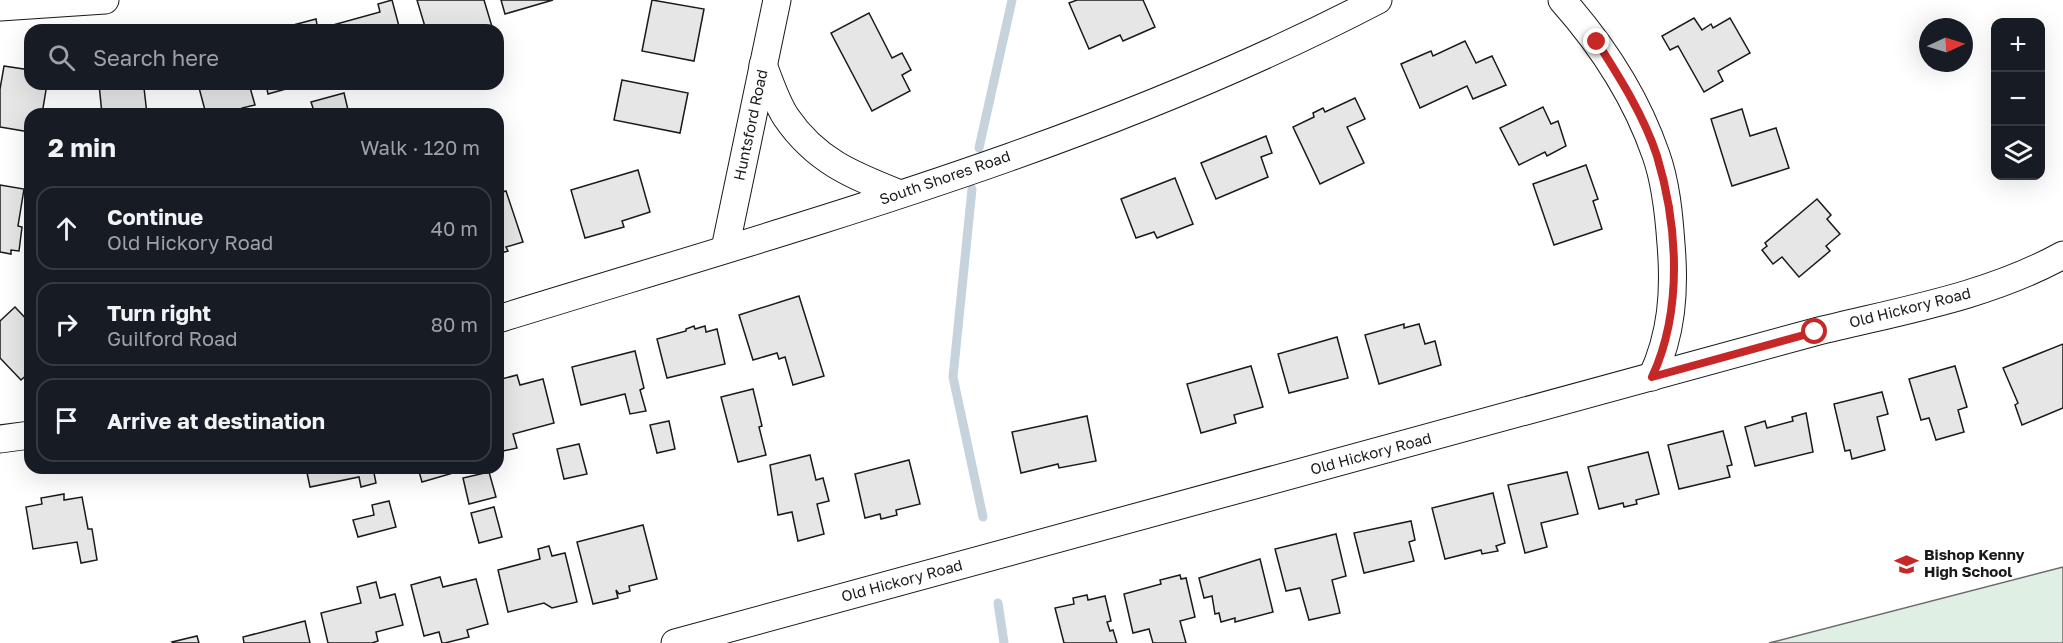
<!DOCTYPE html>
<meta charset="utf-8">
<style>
body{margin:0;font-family:"Golos Text",sans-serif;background:#242831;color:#f1f3f6}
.controls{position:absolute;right:18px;top:18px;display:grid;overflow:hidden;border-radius:12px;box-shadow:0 6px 24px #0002}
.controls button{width:54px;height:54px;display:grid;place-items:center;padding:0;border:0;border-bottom:2px solid #363941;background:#171b24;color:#f1f3f6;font:30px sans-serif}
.compass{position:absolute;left:1919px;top:18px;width:54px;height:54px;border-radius:50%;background:#171b24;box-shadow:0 6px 24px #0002;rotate:86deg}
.stop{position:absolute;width:18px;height:18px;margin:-14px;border:4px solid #c62828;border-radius:50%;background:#fff}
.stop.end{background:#c62828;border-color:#fff;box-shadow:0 2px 6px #0008}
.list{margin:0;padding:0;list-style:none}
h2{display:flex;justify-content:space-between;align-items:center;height:78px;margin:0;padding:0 24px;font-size:26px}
h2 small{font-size:20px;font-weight:400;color:#9ea1a6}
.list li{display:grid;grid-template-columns:39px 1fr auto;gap:18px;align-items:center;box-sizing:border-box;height:84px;margin:0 12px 12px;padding:0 12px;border:2px solid #363941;border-radius:18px}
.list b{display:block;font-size:22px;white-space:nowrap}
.list p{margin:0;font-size:20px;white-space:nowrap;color:#9ea1a6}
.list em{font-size:20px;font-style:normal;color:#9ea1a6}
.icon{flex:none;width:33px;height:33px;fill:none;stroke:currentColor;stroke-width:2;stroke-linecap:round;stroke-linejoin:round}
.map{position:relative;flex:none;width:2063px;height:643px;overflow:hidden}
.search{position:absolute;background:#171b24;box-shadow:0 6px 24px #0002;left:24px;top:24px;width:480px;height:66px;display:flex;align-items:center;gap:15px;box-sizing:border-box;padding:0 21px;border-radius:18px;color:#9ea1a6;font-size:22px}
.panel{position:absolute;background:#171b24;box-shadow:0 6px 24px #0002;left:24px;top:108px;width:480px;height:366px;border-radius:18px}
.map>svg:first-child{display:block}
.green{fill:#e0efe3;stroke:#6a6a6a;stroke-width:1.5}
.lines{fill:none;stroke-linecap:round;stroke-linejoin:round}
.stream{stroke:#c6d2dc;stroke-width:9}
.building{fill:#e6e6e6;stroke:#1a1a1a;stroke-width:1.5}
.minor-casing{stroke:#1a1a1a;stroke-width:29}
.minor{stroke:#fff;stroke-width:27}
.route{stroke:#c62828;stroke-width:8}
.labels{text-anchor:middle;stroke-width:4.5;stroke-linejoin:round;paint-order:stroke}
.street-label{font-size:15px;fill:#1a1a1a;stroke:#fff}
.poi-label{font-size:15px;font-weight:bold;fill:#1a1a1a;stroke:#fff;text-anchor:start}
</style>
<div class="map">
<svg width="2063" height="643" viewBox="0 0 2063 643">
<rect width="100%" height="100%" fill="#fff"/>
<polygon class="green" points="2063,567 2063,643 1769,643"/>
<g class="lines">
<g class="stream">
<polyline points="979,148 1012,0"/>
<polyline points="972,189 953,377 983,517"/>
<polyline points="998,603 1004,643"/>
</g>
</g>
<g class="building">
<polygon points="392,0 400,30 335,30 333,25 380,12 378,4"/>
<polygon points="417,0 484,0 493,30 464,30 462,25 444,30 426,30"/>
<polygon points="501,0 553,0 505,14"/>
<polygon points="652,0 704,9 694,61 642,51"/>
<polygon points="1077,0 1143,0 1155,27 1123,41 1120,35 1089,49 1069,3"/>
<polygon points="869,13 892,58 902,53 911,70 902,75 910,91 872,111 831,33"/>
<polygon points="1694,18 1702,30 1711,24 1713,28 1730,18 1750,53 1718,71 1723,81 1704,92 1678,46 1670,50 1662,36"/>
<polygon points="316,19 318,30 273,30 282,26 282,28"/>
<polygon points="1465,41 1476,63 1492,56 1506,85 1473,99 1467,86 1420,108 1401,64 1431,51 1433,56"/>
<polygon points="4,66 30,70 30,84 47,84 42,114 30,114 30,132 0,127 0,89"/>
<polygon points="622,80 688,93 680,133 614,120"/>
<polygon points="99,84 147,84 147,88 144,88 147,114 102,114"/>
<polygon points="198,84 249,84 255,105 242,108 244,114 206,114"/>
<polygon points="266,84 291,84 289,88 268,94"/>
<polygon points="344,93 349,114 315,114 311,102"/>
<polygon points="1355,98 1365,119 1347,127 1364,163 1320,184 1293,127 1314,117 1313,113 1323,108 1325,112"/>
<polygon points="1543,107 1551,124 1558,121 1566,146 1547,156 1545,152 1519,165 1500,128"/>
<polygon points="1742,109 1750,136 1776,128 1789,168 1732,186 1711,119"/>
<polygon points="1266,136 1272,153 1261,157 1268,177 1216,199 1201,163"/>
<polygon points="1586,165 1598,199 1593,201 1602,229 1554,245 1533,184"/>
<polygon points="638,170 650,212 622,221 624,227 585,238 571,190"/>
<polygon points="1175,178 1193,224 1157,238 1154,232 1136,238 1121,199"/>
<polygon points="0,185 24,189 18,226 22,227 19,251 11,250 11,254 0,252"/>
<polygon points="506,191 523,242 506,247 508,251 498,254 498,193"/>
<polygon points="1817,199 1831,215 1827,219 1840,234 1826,246 1830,251 1799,277 1782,257 1773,264 1762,250 1767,246 1765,243"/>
<polygon points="799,296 824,376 793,385 785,357 779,359 777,353 753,360 739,315"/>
<polygon points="15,307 30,323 30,372 21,380 0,358 0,321"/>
<polygon points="1404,324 1404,328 1419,324 1425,344 1435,341 1441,365 1379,384 1365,335"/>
<polygon points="694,326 695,329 705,326 706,332 717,329 725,364 667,378 657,339 686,331 686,329"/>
<polygon points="1337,337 1348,378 1289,393 1278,354"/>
<polygon points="2063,344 2063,408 2022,425 2015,405 2018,403 2003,368"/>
<polygon points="635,351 644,388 640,390 646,411 630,414 625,394 581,405 572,367"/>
<polygon points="1251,366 1263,407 1234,415 1236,423 1201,433 1187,384"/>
<polygon points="1955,366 1967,407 1958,410 1964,432 1936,440 1929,418 1921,420 1909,379"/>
<polygon points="517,375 520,385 543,379 554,423 513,434 517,448 498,452 498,380"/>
<polygon points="753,389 762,426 759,427 766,455 738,462 721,397"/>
<polygon points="1882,392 1888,414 1877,417 1885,450 1852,459 1850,450 1845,451 1834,404"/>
<polygon points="1806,413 1813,452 1755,466 1745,427 1765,421 1767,428 1793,421 1792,417"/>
<polygon points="1087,416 1096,461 1059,468 1058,464 1021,473 1012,432"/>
<polygon points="669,421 675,449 657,453 650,425"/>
<polygon points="1723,431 1732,465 1727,466 1730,477 1679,489 1668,445"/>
<polygon points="579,444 587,474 564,479 557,449"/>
<polygon points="1648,452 1659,494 1636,500 1637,504 1624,507 1623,503 1599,509 1588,467"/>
<polygon points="810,455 816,480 823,478 829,501 817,504 824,534 798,541 792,512 778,515 770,465"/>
<polygon points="909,460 920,504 896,510 897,515 881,519 880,514 865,518 855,474"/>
<polygon points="306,468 373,468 376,483 361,487 359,477 310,487"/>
<polygon points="418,468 460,468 460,471 422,482"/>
<polygon points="489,472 496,497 469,504 463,478"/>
<polygon points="1567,472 1578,514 1541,523 1547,547 1525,553 1508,485"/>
<polygon points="1493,493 1505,543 1496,546 1498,551 1482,554 1481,550 1445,559 1432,508"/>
<polygon points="64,494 64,500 82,497 88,529 92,529 97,560 81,563 77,542 33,549 26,507 42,504 41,498"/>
<polygon points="389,501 396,527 358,537 353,520 374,515 372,505"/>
<polygon points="494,507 502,537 479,543 471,513"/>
<polygon points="1411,521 1415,540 1409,542 1414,561 1364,573 1354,533"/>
<polygon points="643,525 657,579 629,586 630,591 619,594 616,590 618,598 593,604 577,542"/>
<polygon points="1336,534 1346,576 1332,580 1340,613 1309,620 1300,588 1286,591 1275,549"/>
<polygon points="549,546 552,556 565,553 577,602 552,608 544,603 508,612 498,570 540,559 538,549"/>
<polygon points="1260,559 1273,612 1235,622 1235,618 1221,622 1219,613 1215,614 1212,596 1204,598 1199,578"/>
<polygon points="1180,575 1181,579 1186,578 1195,617 1180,621 1186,643 1153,643 1149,629 1133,633 1124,594 1161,584 1160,580"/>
<polygon points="440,577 443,587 476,579 488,624 467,630 469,637 445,643 442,643 439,632 424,636 411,585"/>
<polygon points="376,582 380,598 395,594 403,625 376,632 378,641 372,643 328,643 321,613 361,603 357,587"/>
<polygon points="1087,595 1088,600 1105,596 1111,621 1107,622 1110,631 1113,630 1117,643 1064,643 1055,608 1074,604 1073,598"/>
<polygon points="305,621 310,643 244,643 243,637"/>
<polygon points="197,636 199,643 173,643 172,642"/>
</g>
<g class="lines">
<defs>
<g id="minor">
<path d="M1562 0C1602 45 1636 97 1656 155 1666 183 1669 215 1671 244 1675 291 1672 334 1652 377"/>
<polyline points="0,7 105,0"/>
<path d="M763 65C770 82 776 102 786 117 816 161 852 175 900 194"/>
<polyline points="725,249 777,0"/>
<path d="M498 319C796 227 1100 145 1378 0"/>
<polyline points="0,439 30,435"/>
<path d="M675 643 1815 332C1899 311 1987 297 2063 255"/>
</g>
</defs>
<use href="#minor" class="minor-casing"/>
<use href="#minor" class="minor"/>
</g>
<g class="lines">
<path class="route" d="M1597 42C1620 78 1644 116 1657 156 1678 226 1683 310 1652 377L1815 332"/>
</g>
<defs>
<symbol id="school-bare" viewBox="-9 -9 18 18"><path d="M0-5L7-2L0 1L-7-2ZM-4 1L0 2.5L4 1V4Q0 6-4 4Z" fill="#c62828" stroke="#fff" stroke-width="2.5" paint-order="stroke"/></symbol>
</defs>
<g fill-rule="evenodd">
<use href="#school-bare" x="1890" y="548" width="33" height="33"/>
</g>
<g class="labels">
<g class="street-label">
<text transform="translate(751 125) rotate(-78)" y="5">Huntsford Road</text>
<text transform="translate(945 178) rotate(-19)" y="5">South Shores Road</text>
<text transform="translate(1910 308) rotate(-14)" y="5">Old Hickory Road</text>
<text transform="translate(1371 454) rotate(-15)" y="5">Old Hickory Road</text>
<text transform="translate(902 581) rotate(-15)" y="5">Old Hickory Road</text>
</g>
<g class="poi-label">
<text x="1924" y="560">Bishop Kenny<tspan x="1924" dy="17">High School</tspan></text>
</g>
</g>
</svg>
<div class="controls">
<button>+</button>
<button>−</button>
<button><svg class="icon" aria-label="layers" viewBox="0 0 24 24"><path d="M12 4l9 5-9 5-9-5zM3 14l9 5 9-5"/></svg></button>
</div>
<svg class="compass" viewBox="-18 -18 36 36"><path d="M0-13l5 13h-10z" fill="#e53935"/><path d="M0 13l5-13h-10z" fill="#9ea1a6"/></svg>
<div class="stop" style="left:1815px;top:332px"></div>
<div class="stop end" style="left:1597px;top:42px"></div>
<div class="search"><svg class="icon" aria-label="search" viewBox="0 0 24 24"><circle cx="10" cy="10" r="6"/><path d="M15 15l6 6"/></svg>Search here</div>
<section class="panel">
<h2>2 min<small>Walk · 120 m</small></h2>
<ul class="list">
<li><svg class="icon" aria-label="ahead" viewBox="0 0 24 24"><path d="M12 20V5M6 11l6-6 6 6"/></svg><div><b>Continue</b><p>Old Hickory Road</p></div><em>40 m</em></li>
<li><svg class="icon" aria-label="right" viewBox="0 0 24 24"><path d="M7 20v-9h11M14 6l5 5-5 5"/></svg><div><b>Turn right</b><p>Guilford Road</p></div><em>80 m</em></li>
<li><svg class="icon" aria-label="arrive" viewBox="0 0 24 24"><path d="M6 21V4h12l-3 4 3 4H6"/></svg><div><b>Arrive at destination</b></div></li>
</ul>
</section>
</div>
